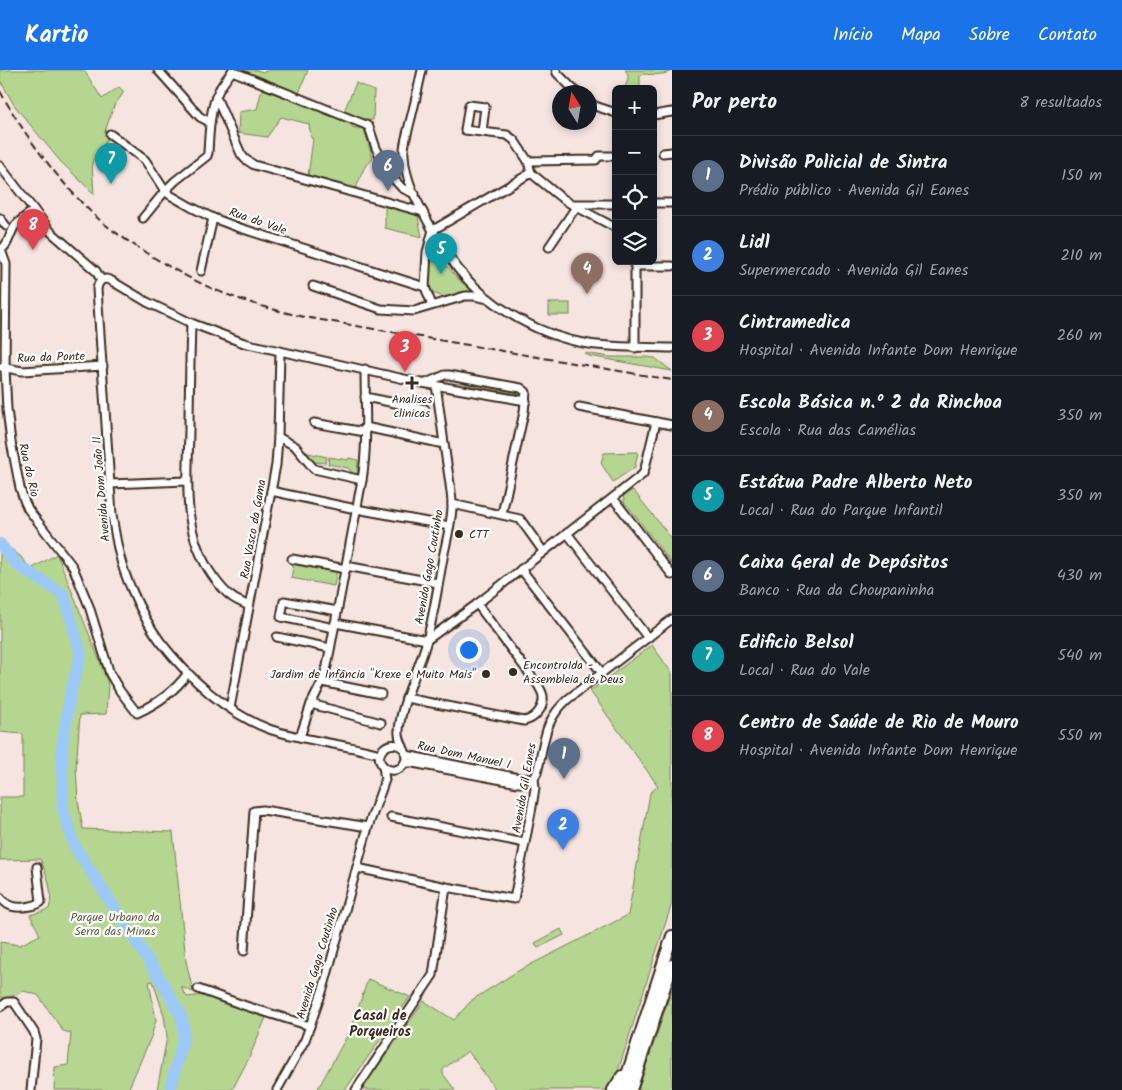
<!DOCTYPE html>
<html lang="pt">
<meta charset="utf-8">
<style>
body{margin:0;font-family:Kalam,sans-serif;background:#242831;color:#f1f3f6}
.controls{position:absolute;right:15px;top:15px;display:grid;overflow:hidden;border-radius:8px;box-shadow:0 2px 8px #0003}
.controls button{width:45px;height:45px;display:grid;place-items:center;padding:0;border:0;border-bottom:1px solid #363941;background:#171b24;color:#f1f3f6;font:25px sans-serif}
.compass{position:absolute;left:552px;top:15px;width:45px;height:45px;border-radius:50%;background:#171b24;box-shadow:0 2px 8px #0003;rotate:349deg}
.you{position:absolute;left:468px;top:579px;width:18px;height:18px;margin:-12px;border:4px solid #fff;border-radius:50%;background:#1a73e8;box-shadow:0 0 0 8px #1a73e833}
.badge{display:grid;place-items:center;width:32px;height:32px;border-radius:50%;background:#1a73e8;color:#fff;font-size:16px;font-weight:700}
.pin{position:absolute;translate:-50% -41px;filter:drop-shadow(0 1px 2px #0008)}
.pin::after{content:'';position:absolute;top:26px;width:18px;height:15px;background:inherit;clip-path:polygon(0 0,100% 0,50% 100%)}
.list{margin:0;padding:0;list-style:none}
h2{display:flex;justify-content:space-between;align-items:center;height:65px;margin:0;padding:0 20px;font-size:21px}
h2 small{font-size:16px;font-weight:400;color:#9ea1a6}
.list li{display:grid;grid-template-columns:32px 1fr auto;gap:15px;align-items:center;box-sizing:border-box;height:80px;padding:0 20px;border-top:1px solid #363941}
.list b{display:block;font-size:19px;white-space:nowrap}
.list p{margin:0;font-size:16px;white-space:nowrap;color:#9ea1a6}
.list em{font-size:16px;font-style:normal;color:#9ea1a6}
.icon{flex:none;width:28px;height:28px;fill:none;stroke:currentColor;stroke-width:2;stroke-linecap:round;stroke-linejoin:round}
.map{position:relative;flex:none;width:672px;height:1020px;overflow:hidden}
header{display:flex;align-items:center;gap:30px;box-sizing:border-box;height:70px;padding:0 25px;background:#1a73e8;color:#fff}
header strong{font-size:24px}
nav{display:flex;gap:28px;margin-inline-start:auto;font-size:18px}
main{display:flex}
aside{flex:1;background:#171b24}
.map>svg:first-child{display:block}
.green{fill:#b4d690;stroke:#788057}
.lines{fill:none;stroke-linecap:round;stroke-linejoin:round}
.river{stroke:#9cc9f7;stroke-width:12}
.minor-casing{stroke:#3b2a1e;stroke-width:11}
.highway-casing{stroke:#3b2a1e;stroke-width:14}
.minor{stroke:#fff;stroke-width:7}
.highway{stroke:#fff;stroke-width:10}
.rail{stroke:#3b2a1e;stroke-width:2;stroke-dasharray:8 4;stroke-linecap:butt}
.poi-dot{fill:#3b2a1e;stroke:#fff;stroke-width:2}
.labels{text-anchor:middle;stroke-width:4.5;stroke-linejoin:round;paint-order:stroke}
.street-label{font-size:12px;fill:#3b2a1e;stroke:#fff}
.poi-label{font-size:12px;fill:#3b2a1e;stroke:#fff;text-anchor:start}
.park-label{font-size:12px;fill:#5f5e40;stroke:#fff}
.neighbourhood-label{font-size:14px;font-weight:bold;fill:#3b2a1e;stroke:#fff}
</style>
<header>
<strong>Kartio</strong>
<nav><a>Início</a><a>Mapa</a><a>Sobre</a><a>Contato</a></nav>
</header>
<main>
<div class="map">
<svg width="672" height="1020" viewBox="0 0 672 1020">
<rect width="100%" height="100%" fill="#f5e4e0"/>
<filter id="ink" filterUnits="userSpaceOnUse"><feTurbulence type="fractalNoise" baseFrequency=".02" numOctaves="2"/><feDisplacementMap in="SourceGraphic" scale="10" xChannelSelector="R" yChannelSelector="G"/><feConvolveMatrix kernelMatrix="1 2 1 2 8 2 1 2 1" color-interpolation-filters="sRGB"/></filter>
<g filter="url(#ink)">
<g class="green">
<polygon points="0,0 84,0 102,29 119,17 124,22 114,36 105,61 107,70 92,92 94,124 60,91 14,35 0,10"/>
<polygon points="242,0 257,0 263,2 270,0 308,0 299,23"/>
<path d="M625 0H672V1C663 5 654 5 644 4L640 6V19H624C627 12 631 6 625 0Z"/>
<polygon points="356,13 374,21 373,50 364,51 344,41"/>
<polygon points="262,19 312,37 352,53 352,57 364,59 373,89 364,98 356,118 308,106 313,69 311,68 309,54 281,47 267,67 238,63 239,42 257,39"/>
<polygon points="385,135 415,145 418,147 422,167 385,158"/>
<path d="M434 178 437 179 438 180 437 184 444 193 463 214 466 213 475 221 474 224 447 229 446 227C439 226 433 224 429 218L431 186 429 184 431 179Z"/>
<rect x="549" y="233" width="21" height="12"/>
<polygon points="584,283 610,287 647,287 655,288 672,301 589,286"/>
<polygon points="466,313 518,322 518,324 466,315"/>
<polygon points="638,382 635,397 613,412 601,393 604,383"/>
<polygon points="308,383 327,387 325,393 313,392"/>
<polygon points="329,387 348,390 349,388 358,390 357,406 354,405 348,398 328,394"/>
<polygon points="633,420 672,469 672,494 627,435 625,435 623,426"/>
<path d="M0 470 21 487 31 499 57 484 99 589 108 614 106 644 80 645 76 698 78 731 83 759 173 762 186 891 193 922 181 917 187 927 204 925 267 945 249 988 232 1020H157L167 967 164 946 153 911 149 912 156 950 151 967 128 1020H54L55 997 68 995 71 963 63 961 38 925 24 921 3 930 0 924V872L20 875 40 865 30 845 49 839C54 822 47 805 40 789L0 790V727H23V664L0 662Z"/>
<polygon points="294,492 337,500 334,516 291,508"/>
<polygon points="652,575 672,603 672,833 617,1004 606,1020 496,1020 468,981 443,999 443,1004 455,1020 361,1020 424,931 454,950 472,930 518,901 628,845 650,723 658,716 590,621"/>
<polygon points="561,859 564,865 538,878 535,873"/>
<polygon points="368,909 410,927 345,1020 317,1020 351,959"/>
<polygon points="672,919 672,1020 638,1020"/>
</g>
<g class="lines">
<polyline class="river" points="0,474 16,494 64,525 81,584 70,625 62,677 63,740 75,777 161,910 180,944 184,956 183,970 171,1016"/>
<defs>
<g id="minor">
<polyline points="158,0 200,47 210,52"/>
<path d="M422 0C418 19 414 37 409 56 407 65 403 76 404 85 405 112 420 137 432 159 440 174 449 187 459 200 489 237 542 267 589 274 616 278 644 277 672 278"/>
<polyline points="556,0 557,3 576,22"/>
<polyline points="232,1 366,55 369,57 376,78 391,106 402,118 415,124"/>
<polyline points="216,27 241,84 245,89 254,95 423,142"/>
<polyline points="590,32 595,36 616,43"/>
<polyline points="653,45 672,42"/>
<polyline points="482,62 485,37 469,35 465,60 507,65 514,70 528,91 531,103 559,126 571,134 616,158"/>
<polyline points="110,64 145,90 165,121 170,125 191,137 213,148 237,157 425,217"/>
<polyline points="663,83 672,82"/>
<polyline points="528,91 596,90 599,86 616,86"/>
<polyline points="0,96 51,162 96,201 101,210"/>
<polyline points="653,133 672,133"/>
<polyline points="574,134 616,134"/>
<polyline points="0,148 6,156"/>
<path d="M143 148 165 121 175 111 207 86 208 83C209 64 210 37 219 20 223 13 228 7 233 0"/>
<polyline points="433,160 531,103"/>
<polyline points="549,177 576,137"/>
<path d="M0 180C9 176 9 164 15 156 20 150 27 145 34 140"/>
<path d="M1 180 6 194 5 299 7 339 11 372 20 418 24 430 28 439 73 497 89 536 110 604 120 621 137 643C157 634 175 621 188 603"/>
<polyline points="635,191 635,278"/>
<polyline points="635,196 672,196"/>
<polyline points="201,201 213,148"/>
<path d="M101 210 98 215 97 219 112 445C116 470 120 495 131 518 139 537 148 555 160 571 188 607 226 643 269 659 305 671 344 674 380 684"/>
<polyline points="101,210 106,209 110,210 147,232 191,253 244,273 422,313 526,331"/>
<polyline points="313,216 381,239 414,241 465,226 474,226 489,229"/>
<polyline points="432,235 425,217 427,182 433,160"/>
<path d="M191 253C190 289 189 325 189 360 188 413 181 459 212 505 217 512 224 522 232 527 237 531 244 533 249 536"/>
<polyline points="1,297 22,301 103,296"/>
<polyline points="426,313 445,305 449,305 521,318 526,322 524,342 502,444"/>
<polyline points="365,327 425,339"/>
<polyline points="579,337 672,355"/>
<polyline points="314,353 365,362"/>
<polyline points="365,357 444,374"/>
<polyline points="278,367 295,376 314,399 362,410"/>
<polyline points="110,414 187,411"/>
<polyline points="271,421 351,438 449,456"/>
<polyline points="613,428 672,505"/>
<polyline points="452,434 520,449 543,481"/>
<polyline points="567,463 648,568"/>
<polyline points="292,489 346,499"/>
<polyline points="346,496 438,513"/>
<polyline points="521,499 602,603"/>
<polyline points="335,553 427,570"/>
<polyline points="334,558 281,547 284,531 337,541"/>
<polyline points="277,567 330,578"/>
<polyline points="427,570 477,534 643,404 645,398 656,352"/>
<polyline points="322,612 381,624"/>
<path d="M406 628 524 651C535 649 544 638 543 627 543 623 540 619 538 615L477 534"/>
<polyline points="311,634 381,653"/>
<polyline points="230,638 276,395 278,367 280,281"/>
<path d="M300 667 311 634 322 612 327 596 362 410C368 374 365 336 365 299"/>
<path d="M403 678C389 667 372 684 383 696 390 703 401 701 405 692 410 682 397 672 399 660 402 628 419 601 427 570 434 544 438 515 443 488 446 472 453 448 452 432 451 419 449 407 447 394 443 368 440 342 436 315"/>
<polyline points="406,685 519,708 531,709"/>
<polyline points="405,693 413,693 518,713 526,713 534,708"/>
<polyline points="391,747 525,773"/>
<path d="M357 798 446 817 514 829 532 737 535 718 534 708 537 703C545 673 542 652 568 629L672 549"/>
<path d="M0 827C3 830 6 834 9 835 16 839 35 837 41 832L37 797"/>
<polyline points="244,881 254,741 263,740 368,757"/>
<polyline points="198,919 246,936 310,956"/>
<polyline points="0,937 7,932 14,932 34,962 36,969 31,1020"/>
<polyline points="277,1020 305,970 324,916 368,757 385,710 383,696"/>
<polyline points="356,1020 433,905 446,817"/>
</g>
<g id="highway">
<polyline points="613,1020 622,1006"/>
<polyline points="622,1020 672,866"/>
<polyline points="631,1020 672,895"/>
</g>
</defs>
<use href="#minor" class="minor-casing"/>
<use href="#highway" class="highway-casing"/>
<use href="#minor" class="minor"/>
<use href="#highway" class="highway"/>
<path class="rail" d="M0 21C23 63 52 102 86 137 105 157 129 172 153 187 178 202 203 216 231 226 255 235 279 241 304 247L672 310"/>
</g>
</g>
<g class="poi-dot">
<path d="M409.5 305.5h5v5h5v5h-5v5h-5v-5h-5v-5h5z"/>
<circle cx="459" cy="464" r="5"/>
<circle cx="513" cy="602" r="5"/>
<circle cx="486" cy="604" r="5"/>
</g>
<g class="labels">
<g class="street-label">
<text transform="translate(258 151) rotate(19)" y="4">Rua do Vale</text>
<text transform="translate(51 287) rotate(-2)" y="4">Rua da Ponte</text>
<text transform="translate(29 400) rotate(77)" y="4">Rua do Rio</text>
<text transform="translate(101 419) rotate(-95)" y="4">Avenida Dom João II</text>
<text transform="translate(253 459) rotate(-80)" y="4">Rua Vasco da Gama</text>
<text transform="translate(429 497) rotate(-80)" y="4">Avenida Gago Coutinho</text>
<text transform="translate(464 685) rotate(12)" y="4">Rua Dom Manuel I</text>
<text transform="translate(524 718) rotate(-80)" y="4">Avenida Gil Eanes</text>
<text transform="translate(317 893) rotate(-73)" y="4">Avenida Gago Coutinho</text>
</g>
<g class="poi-label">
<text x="412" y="333" text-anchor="middle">Analises<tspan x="412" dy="14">clinicas</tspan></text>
<text x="469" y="468">CTT</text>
<text x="523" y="599">EncontroIda -<tspan x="523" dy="14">Assembleia de Deus</tspan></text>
<text x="476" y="608" text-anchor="end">Jardim de Infância "Krexe e Muito Mais"</text>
</g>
<g class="park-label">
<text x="115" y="851">Parque Urbano da<tspan x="115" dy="14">Serra das Minas</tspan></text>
</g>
<g class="neighbourhood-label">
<text x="380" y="950">Casal de<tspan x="380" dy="16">Porqueiros</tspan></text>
</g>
</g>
</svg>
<div class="controls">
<button>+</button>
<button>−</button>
<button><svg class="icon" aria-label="locate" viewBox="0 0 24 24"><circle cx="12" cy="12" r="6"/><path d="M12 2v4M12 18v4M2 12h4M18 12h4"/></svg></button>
<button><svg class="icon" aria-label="layers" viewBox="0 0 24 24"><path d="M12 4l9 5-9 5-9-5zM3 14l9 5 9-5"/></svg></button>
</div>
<svg class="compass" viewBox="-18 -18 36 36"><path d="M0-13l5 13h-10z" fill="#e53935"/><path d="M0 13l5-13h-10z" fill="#9ea1a6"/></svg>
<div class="you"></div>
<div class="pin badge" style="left:564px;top:709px;background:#5c6f8a">1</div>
<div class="pin badge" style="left:563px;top:780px;background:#3f7fe0">2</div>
<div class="pin badge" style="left:405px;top:302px;background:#e0444e">3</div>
<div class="pin badge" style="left:587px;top:224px;background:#8d6e63">4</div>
<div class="pin badge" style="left:441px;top:204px;background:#0f9aa8">5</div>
<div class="pin badge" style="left:388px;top:121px;background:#5c6f8a">6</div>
<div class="pin badge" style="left:111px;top:114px;background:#0f9aa8">7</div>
<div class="pin badge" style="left:33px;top:180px;background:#e0444e">8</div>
</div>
<aside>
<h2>Por perto<small>8 resultados</small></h2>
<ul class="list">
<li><span class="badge" style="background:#5c6f8a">1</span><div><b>Divisão Policial de Sintra</b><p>Prédio público · Avenida Gil Eanes</p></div><em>150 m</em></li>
<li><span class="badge" style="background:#3f7fe0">2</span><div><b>Lidl</b><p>Supermercado · Avenida Gil Eanes</p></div><em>210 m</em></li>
<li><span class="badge" style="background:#e0444e">3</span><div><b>Cintramedica</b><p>Hospital · Avenida Infante Dom Henrique</p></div><em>260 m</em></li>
<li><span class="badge" style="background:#8d6e63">4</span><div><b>Escola Básica n.º 2 da Rinchoa</b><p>Escola · Rua das Camélias</p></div><em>350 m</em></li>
<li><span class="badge" style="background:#0f9aa8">5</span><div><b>Estátua Padre Alberto Neto</b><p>Local · Rua do Parque Infantil</p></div><em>350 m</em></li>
<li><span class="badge" style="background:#5c6f8a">6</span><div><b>Caixa Geral de Depósitos</b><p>Banco · Rua da Choupaninha</p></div><em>430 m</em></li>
<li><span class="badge" style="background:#0f9aa8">7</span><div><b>Edificio Belsol</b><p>Local · Rua do Vale</p></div><em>540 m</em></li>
<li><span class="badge" style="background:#e0444e">8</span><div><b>Centro de Saúde de Rio de Mouro</b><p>Hospital · Avenida Infante Dom Henrique</p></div><em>550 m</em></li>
</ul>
</aside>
</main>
